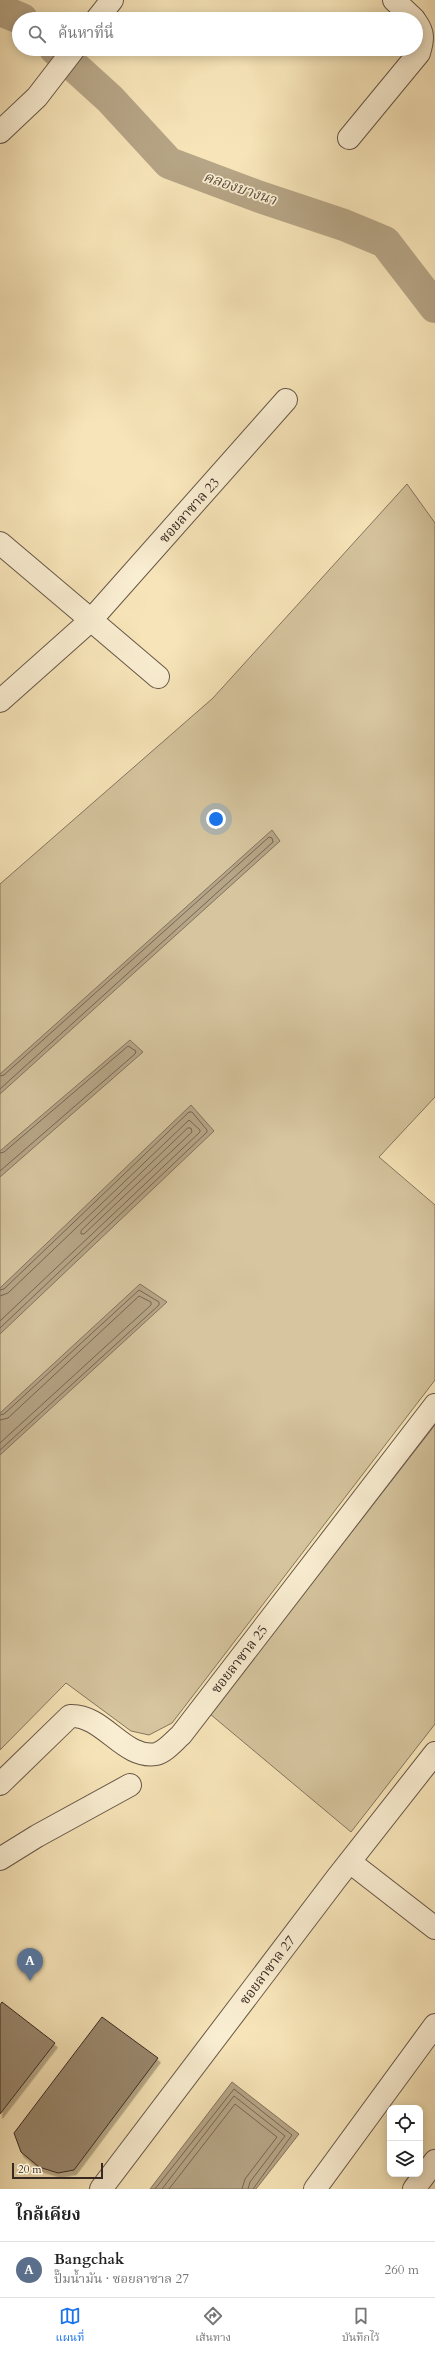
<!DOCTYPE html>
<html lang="th">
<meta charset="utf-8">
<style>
body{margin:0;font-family:Cardo,"Noto Serif Thai",serif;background:#f2f2f2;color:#222}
.controls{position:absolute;right:12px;bottom:12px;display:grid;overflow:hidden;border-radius:8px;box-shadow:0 2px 10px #0003}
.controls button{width:36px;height:36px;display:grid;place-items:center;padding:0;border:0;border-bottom:1px solid #e0e0e0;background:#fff;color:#222;font:20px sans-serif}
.scale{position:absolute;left:12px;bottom:10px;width:91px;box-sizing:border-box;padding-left:4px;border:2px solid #372822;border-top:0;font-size:11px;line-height:14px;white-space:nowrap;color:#372822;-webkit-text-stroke:3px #faeed2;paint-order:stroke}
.you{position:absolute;left:216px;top:819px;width:14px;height:14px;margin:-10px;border:3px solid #fff;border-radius:50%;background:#1a73e8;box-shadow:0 0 0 6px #1a73e833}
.badge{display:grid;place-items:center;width:26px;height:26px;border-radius:50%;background:#1a73e8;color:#fff;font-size:13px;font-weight:700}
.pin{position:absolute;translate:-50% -33px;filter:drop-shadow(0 1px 2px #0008)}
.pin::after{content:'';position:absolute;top:21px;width:14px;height:12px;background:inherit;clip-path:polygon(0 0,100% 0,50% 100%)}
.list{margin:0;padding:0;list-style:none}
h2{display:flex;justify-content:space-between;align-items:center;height:52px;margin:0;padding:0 16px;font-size:17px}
h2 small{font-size:13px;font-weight:400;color:#767676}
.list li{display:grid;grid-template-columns:26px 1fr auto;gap:12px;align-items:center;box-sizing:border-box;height:56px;padding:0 16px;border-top:1px solid #e0e0e0}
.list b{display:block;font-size:15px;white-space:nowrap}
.list p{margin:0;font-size:13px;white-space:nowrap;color:#767676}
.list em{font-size:13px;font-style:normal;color:#767676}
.icon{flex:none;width:22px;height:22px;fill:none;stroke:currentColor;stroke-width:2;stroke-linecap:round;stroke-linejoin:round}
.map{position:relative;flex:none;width:435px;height:2189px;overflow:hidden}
.search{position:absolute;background:#fff;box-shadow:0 2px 10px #0003;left:12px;right:12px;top:12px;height:44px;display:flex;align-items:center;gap:10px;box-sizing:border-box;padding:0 14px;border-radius:22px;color:#767676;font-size:15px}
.sheet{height:108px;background:#fff}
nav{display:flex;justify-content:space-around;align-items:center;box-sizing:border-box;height:56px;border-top:1px solid #e0e0e0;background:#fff;font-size:11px;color:#767676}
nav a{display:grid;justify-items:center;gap:2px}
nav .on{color:#1a73e8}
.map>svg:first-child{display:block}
.green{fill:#d6c59f;stroke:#867660}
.water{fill:#b6a586;stroke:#83735e}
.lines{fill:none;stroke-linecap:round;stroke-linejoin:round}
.shore{stroke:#766654;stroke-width:1}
.canal{stroke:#b6a586;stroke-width:32}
.building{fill:#9b8a71;stroke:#372822;filter:url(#shadow)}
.minor-casing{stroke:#675748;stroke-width:24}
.minor{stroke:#faeed2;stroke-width:22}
.labels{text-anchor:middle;stroke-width:3.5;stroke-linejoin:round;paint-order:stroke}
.street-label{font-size:14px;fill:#372822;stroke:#faeed2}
.water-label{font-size:15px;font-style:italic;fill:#5d4e40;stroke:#faeed2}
</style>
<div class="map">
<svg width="435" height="2189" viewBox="0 0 435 2189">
<defs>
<filter id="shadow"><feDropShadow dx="2.5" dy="4.5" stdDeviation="0" flood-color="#0004"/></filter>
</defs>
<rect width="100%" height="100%" fill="#f7e5b9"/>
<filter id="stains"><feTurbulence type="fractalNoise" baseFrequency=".005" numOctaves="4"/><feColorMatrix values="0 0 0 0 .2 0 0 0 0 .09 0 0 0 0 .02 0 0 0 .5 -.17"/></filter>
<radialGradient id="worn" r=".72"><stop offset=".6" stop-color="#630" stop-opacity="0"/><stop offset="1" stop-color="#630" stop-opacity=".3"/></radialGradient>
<g class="green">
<polygon points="407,484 435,523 435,1097 379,1157 435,1205 435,1380 172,1723 149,1735 131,1731 66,1683 0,1750 0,884 213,698"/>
<polygon points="435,1425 435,1724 351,1832 210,1714"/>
</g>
<g class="water">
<polygon points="272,830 280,841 0,1094 0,1074"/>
<polygon points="130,1040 143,1052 0,1177 0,1151"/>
<polygon points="191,1105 214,1131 0,1334 0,1288"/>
<polygon points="140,1284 167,1302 0,1455 0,1413"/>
<polygon points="232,2082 299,2134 256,2189 150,2189"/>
</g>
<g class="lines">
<g class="shore">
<polyline points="0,1076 4,1075 269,837 272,838 273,842 0,1089"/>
<polygon points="188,1128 191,1128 192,1132 84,1234 81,1234 81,1231"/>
<polyline points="0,1153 4,1152 128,1046 136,1051 135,1054 0,1171"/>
<polyline points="0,1290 4,1289 189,1112 192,1112 207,1130 207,1132 0,1328"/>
<polyline points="0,1296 8,1293 189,1120 200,1130 200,1132 0,1321"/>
<polyline points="0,1415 4,1414 139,1290 159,1302 159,1305 0,1450"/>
<polyline points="0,1420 8,1418 139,1296 151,1302 151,1305 0,1443"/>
<polyline points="155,2189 234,2089 292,2135 253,2189"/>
<polyline points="162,2189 234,2096 285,2136 250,2182 248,2189"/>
<polyline points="169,2189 235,2104 277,2137 245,2179 242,2189"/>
</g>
<g class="canal">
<polyline points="0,10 22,19"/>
<polyline points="55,49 110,99 169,163 260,197 344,225 385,242 435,307"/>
</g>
</g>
<g class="building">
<polygon points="2,2002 55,2043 0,2114 0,2005"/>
<polygon points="102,2017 158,2058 74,2170 58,2173 39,2167 21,2152 14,2133"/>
</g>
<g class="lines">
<defs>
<g id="minor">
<polyline points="394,0 414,19"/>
<polyline points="97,19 112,0"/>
<polyline points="0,132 37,97 74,49"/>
<path d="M349 138 419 53C423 40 424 33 416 22"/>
<polyline points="0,543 91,620 0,701"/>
<polyline points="158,677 91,620 286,400"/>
<path d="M0 1784 70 1716C103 1714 124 1760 156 1754 165 1752 174 1741 181 1735L435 1405"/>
<polyline points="0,1859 37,1836 130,1785"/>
<polyline points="350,1862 435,1928"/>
<polyline points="101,2189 336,1879 435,1753"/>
<polyline points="315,2189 435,2025"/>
<polyline points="414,2189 435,2161"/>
</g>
</defs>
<use href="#minor" class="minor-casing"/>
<use href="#minor" class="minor"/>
</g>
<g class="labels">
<g class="street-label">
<text transform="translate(189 510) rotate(-48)" y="5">ซอยลาซาล 23</text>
<text transform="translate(239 1659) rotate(-52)" y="5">ซอยลาซาล 25</text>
<text transform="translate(267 1970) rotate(-53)" y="5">ซอยลาซาล 27</text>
</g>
<g class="water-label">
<text transform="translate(240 188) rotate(19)" y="5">คลองบางนา</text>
</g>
</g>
<rect width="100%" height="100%" filter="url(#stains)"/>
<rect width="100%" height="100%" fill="url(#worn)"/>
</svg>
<div class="controls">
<button><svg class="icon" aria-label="locate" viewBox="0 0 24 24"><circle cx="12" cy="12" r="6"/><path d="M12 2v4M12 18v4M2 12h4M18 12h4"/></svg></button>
<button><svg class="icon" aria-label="layers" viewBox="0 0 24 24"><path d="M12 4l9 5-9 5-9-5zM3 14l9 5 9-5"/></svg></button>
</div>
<div class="scale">20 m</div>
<div class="you"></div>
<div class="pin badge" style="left:30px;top:1981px;background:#5c6f8a">A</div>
<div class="search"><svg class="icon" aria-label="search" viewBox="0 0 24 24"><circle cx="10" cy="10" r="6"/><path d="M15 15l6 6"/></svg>ค้นหาที่นี่</div>
</div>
<section class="sheet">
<h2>ใกล้เคียง<small></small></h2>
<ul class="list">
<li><span class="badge" style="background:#5c6f8a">A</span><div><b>Bangchak</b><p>ปั๊มน้ำมัน · ซอยลาซาล 27</p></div><em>260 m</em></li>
</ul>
</section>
<nav>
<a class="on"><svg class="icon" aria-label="map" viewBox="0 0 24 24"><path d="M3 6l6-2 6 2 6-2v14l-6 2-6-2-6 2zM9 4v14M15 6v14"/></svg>แผนที่</a>
<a><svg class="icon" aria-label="directions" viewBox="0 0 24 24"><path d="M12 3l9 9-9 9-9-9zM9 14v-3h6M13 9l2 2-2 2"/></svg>เส้นทาง</a>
<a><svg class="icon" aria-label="saved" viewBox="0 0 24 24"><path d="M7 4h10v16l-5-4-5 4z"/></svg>บันทึกไว้</a>
</nav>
